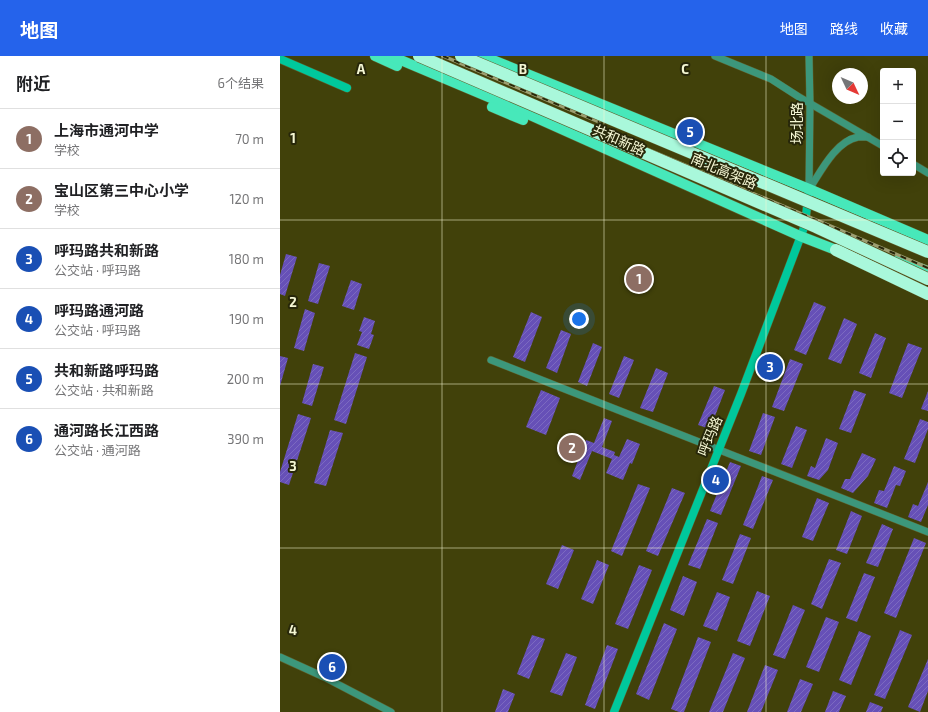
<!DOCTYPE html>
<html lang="zh">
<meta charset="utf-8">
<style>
body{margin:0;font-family:"Exo 2","Noto Sans SC",sans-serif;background:#f2f2f2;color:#202124}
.controls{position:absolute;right:12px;top:12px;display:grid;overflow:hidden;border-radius:4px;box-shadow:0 4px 16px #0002}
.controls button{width:36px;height:36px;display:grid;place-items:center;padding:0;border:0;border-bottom:1px solid #e0e0e0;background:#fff;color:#202124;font:20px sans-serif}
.compass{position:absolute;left:552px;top:12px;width:36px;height:36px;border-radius:50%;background:#fff;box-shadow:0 4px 16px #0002;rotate:134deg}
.you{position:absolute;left:299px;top:263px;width:14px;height:14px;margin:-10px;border:3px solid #fff;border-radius:50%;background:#1a73e8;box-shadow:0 0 0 6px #1a73e833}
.badge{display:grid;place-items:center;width:26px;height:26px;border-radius:50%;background:#2563eb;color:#fff;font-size:13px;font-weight:700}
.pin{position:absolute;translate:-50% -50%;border:2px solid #fff;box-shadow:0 1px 4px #0006}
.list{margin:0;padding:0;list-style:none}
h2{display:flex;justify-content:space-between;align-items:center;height:52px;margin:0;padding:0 16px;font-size:17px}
h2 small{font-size:13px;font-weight:400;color:#757577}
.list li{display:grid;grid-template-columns:26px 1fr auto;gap:12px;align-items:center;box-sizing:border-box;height:60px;padding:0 16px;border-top:1px solid #e0e0e0}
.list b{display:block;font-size:15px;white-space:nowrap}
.list p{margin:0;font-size:13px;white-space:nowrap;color:#757577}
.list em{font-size:13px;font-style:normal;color:#757577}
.icon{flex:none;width:22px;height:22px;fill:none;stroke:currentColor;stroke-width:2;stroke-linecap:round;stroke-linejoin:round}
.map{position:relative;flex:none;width:648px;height:656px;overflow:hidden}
header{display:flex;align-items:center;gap:24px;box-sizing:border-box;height:56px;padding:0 20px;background:#2563eb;color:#fff}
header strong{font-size:19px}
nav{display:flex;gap:22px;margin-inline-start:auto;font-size:14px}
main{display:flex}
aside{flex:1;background:#fff}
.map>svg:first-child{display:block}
.building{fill:url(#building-hatch)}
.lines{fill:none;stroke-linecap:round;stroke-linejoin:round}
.street-casing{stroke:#5e5e2a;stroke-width:8}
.secondary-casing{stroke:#5e5e2a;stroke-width:9}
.primary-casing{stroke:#5e5e2a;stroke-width:11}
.highway-casing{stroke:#5e5e2a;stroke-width:13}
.street{stroke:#3c977b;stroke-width:7}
.secondary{stroke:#00c89c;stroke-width:8}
.primary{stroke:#47e8ba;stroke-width:10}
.highway{stroke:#a9f8db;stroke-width:12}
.rail-casing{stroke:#9d9e71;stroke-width:3.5}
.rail{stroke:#27270a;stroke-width:2;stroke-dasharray:6;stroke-linecap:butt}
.highway-bridge-casing{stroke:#5e5e2a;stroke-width:13;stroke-linecap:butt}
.highway-bridge{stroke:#a9f8db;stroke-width:12}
.grid{fill:none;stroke:#f5f7d4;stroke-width:1;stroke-opacity:0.55}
.labels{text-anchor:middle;stroke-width:4;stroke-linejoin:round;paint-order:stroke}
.street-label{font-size:14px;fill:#f5f7d4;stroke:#27270a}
.grid-label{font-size:13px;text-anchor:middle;font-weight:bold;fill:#f5f7d4;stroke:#27270a;stroke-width:4;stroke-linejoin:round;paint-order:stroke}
</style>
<header>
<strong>地图</strong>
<nav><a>地图</a><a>路线</a><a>收藏</a></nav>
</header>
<main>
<aside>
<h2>附近<small>6个结果</small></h2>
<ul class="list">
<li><span class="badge" style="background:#8d6e63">1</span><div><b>上海市通河中学</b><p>学校</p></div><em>70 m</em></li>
<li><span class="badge" style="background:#8d6e63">2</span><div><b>宝山区第三中心小学</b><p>学校</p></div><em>120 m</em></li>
<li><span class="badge" style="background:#1a4fb4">3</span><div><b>呼玛路共和新路</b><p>公交站 · 呼玛路</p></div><em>180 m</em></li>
<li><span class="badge" style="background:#1a4fb4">4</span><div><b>呼玛路通河路</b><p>公交站 · 呼玛路</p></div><em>190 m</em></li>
<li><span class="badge" style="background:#1a4fb4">5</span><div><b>共和新路呼玛路</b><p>公交站 · 共和新路</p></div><em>200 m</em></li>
<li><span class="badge" style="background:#1a4fb4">6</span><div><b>通河路长江西路</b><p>公交站 · 通河路</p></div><em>390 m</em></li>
</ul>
</aside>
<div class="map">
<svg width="648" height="656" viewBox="0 0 648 656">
<defs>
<pattern id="building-hatch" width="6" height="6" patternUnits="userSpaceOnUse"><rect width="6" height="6" fill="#6650b7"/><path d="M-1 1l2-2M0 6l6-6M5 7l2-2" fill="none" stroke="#7c6ac0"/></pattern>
</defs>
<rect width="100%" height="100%" fill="#41410a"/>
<g class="building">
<polygon points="6,198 17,201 5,240 0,238 0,219"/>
<polygon points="39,207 50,210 38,248 28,245"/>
<polygon points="71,224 82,228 74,254 62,250"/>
<polygon points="534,246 546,251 526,299 514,294"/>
<polygon points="25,253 35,257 24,295 14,292"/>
<polygon points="251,256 262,261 245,306 233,301"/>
<polygon points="84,261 95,265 91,278 94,279 89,293 77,289 82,276 79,275"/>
<polygon points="564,262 577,268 561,308 548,303"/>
<polygon points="281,274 291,278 277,317 266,312"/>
<polygon points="595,277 606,282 591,322 579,317"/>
<polygon points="313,287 322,291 307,330 298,326"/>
<polygon points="628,287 642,292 622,342 609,337"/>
<polygon points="75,297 87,301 66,368 54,364"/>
<polygon points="0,300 8,302 0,330"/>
<polygon points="344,300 354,304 339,342 329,338"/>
<polygon points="510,303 523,308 504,355 492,351"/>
<polygon points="33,308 44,311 32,350 22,347"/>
<polygon points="376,312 388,317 373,356 360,352"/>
<polygon points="434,330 445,334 430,373 418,369"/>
<polygon points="261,334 280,342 266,379 246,371"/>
<polygon points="574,334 586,338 571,377 559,373"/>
<polygon points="648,335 648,355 641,353"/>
<polygon points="483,357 495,361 481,399 469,395"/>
<polygon points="18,358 31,362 9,429 0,426 0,416"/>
<polygon points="324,362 332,365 322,391 335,396 334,399 339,401 347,383 360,388 352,408 350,407 343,424 326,417 332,403 312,395 300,424 292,420 306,384 314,387"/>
<polygon points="640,363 648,366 648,373 635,407 624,403"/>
<polygon points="516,370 527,374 512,412 501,408"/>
<polygon points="50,374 63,377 46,430 34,427"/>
<polygon points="546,382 558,387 548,414 539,424 527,420 531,410 535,412"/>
<polygon points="582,397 596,403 588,420 573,437 561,432 565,423 570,423"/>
<polygon points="450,406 461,410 441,459 430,455"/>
<polygon points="614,410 626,415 620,430 616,429 607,452 594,447 599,434 604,435"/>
<polygon points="482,420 493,424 473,473 463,469"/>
<polygon points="648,426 648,449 641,466 628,461 633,448 638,450"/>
<polygon points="358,428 370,432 342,500 331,495"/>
<polygon points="392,432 405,437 378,500 366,495"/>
<polygon points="537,442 549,447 533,485 522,481"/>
<polygon points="571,455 582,460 567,498 556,494"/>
<polygon points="427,463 438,467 420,513 408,509"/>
<polygon points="602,468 613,473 598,511 586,507"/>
<polygon points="460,478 471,482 453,528 442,524"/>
<polygon points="634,482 646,487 616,562 604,557"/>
<polygon points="282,489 294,494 278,533 266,528"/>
<polygon points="549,503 561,507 542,553 531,548"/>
<polygon points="317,504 329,509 313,548 301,543"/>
<polygon points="359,509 372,514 348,573 335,568"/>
<polygon points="584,517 595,521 577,566 566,562"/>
<polygon points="403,520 417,526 404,560 390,554"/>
<polygon points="477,535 490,540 470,590 457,585"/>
<polygon points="437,536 450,541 437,575 423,570"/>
<polygon points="513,549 525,554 505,603 493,599"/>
<polygon points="546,561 559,566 539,616 526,611"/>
<polygon points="384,567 397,573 369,644 356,638"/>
<polygon points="620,574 632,579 605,643 594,639"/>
<polygon points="579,575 591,580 571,629 559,624"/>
<polygon points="252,579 265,583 249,623 237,618"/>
<polygon points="418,581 431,586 404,656 399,656 391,653"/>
<polygon points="327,589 338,593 315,653 305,649"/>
<polygon points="286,597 297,601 282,640 270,636"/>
<polygon points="453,597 465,602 443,656 429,656"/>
<polygon points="648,603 648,635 640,656 628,651"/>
<polygon points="485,609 498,614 481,656 467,656"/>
<polygon points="520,623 533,628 521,656 507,656"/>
<polygon points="223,633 235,638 228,656 215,656"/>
<polygon points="553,635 566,640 559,656 545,656"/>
<polygon points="590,646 603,651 601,656 586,656"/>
</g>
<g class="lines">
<defs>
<g id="street">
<polyline points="435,0 491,23 519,41 603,90"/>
<polyline points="529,0 530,47 529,133"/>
<polyline points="633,108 648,117"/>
<path d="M530 132C541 115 556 85 578 81 581 81 585 81 588 81"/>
<polyline points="211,304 648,476"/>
<polyline points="0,601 44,621 111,656"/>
</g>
<g id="secondary">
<polyline points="0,3 67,32"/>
<polyline points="334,656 461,338 525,169 529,133"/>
</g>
<g id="primary">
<polyline points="95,0 117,10"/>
<polyline points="111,0 232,51 520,180 556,194 562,194"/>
<polyline points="203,0 529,133 648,184"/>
<polyline points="212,51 243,64"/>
<polyline points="618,204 648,215"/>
</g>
<polyline id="highway" points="556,194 648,238"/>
</defs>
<use href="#street" class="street-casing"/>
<use href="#secondary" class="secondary-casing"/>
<use href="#primary" class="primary-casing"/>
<use href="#highway" class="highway-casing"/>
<use href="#street" class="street"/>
<use href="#secondary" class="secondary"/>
<use href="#primary" class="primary"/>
<use href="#highway" class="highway"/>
<defs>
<g id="rail">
<polyline points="145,0 553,171 648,212"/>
<polyline points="163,0 319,66"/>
</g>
</defs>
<use href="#rail" class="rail-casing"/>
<use href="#rail" class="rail"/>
<defs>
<g id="highway-bridge">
<polyline points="139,0 536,171 648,223"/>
<polyline points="181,0 648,196"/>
</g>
</defs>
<use href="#highway-bridge" class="highway-bridge-casing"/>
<use href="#highway-bridge" class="highway-bridge"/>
</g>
<path class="grid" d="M162 0V656M324 0V656M486 0V656M0 164H648M0 328H648M0 492H648"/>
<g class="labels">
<g class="street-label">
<text transform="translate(517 67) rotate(-90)" y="5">场北路</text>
<text transform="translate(339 84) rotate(24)" y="5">共和新路</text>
<text transform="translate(444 115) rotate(23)" y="5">南北高架路</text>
<text transform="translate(430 380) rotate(-68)" y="5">呼玛路</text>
</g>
</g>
<g class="grid-label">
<text x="81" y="18">A</text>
<text x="243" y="18">B</text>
<text x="405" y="18">C</text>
<text x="13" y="87">1</text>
<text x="13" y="251">2</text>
<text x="13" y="415">3</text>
<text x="13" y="579">4</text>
</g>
</svg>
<div class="controls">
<button>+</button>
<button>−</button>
<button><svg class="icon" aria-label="locate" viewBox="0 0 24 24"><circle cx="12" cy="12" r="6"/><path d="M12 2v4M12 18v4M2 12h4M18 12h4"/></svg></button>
</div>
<svg class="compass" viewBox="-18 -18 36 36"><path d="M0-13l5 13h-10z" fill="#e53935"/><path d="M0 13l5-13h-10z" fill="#757577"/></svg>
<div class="you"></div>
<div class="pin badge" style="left:359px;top:223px;background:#8d6e63">1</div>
<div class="pin badge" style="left:292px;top:392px;background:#8d6e63">2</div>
<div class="pin badge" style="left:490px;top:311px;background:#1a4fb4">3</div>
<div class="pin badge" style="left:436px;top:424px;background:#1a4fb4">4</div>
<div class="pin badge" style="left:410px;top:76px;background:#1a4fb4">5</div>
<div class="pin badge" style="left:52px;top:611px;background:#1a4fb4">6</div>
</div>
</main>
